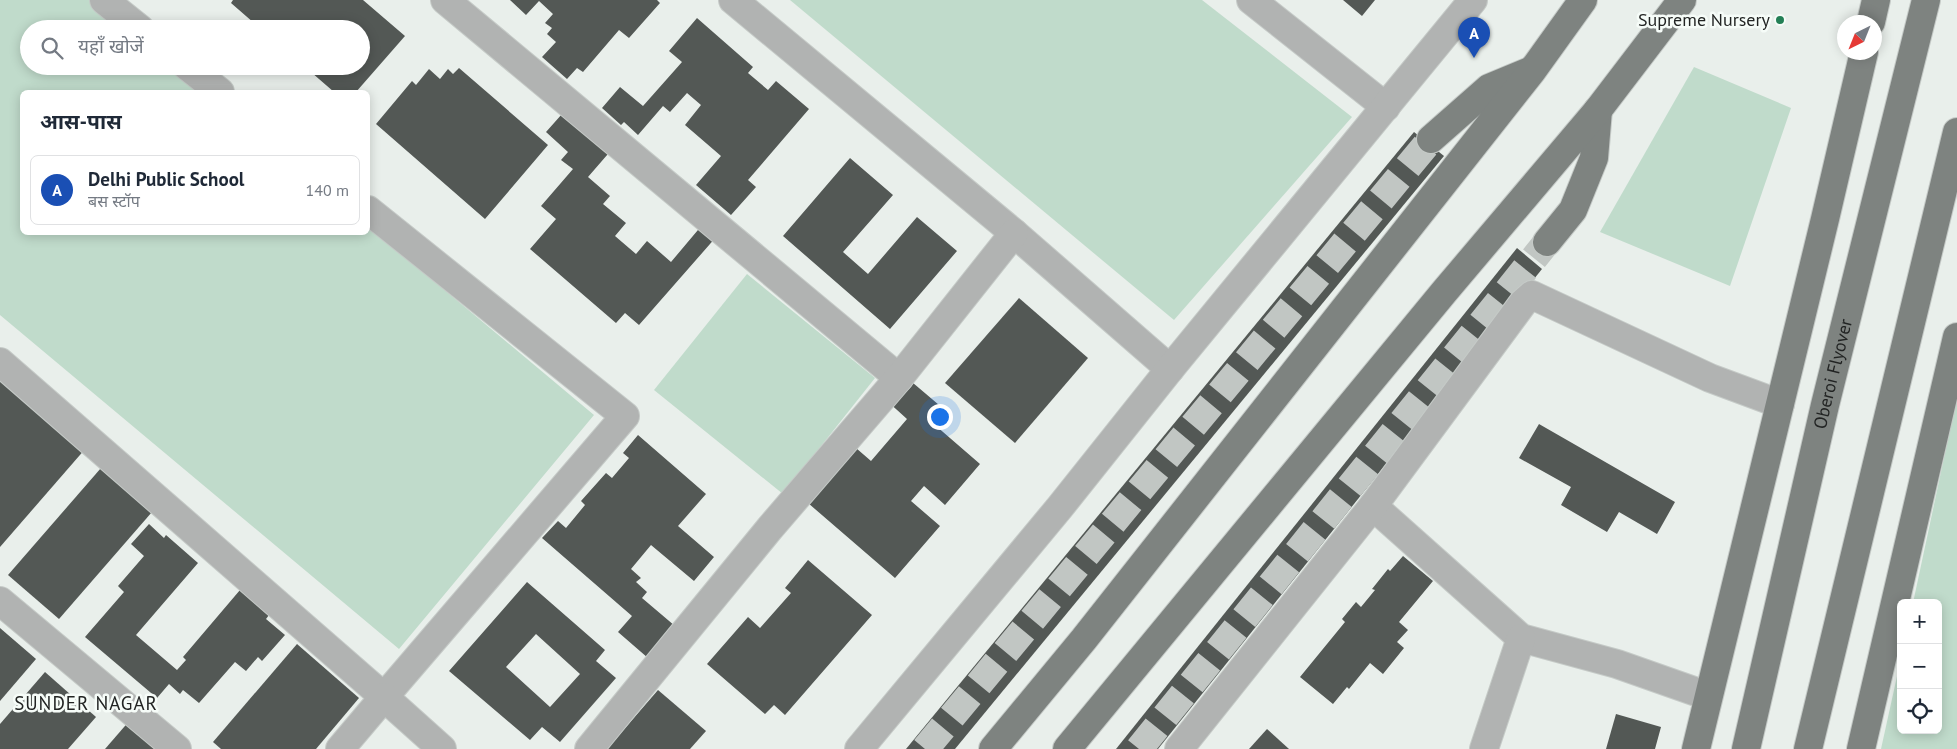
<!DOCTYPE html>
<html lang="hi">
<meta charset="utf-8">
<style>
body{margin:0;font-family:"PT Sans","Noto Sans Devanagari",sans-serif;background:#f6f6f7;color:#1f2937}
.controls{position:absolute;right:15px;bottom:15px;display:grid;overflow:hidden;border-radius:8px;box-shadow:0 2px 12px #0003}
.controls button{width:45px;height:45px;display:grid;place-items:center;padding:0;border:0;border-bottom:1px solid #e0e1e3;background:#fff;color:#1f2937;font:25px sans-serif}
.compass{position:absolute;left:1837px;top:15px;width:45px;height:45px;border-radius:50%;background:#fff;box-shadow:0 2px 12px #0003;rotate:223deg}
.you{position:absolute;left:939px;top:416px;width:18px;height:18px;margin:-12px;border:4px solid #fff;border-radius:50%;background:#1a73e8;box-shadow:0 0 0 8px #1a73e833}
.badge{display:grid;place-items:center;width:32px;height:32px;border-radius:50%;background:#237f55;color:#fff;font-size:16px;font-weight:700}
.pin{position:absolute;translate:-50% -41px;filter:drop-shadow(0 1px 2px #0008)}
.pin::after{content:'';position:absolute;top:26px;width:18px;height:15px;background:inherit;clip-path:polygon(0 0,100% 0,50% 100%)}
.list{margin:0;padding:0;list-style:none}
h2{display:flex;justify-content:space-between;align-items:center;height:65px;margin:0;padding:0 20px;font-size:21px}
h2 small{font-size:16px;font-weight:400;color:#747a83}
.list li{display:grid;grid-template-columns:32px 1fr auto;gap:15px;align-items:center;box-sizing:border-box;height:70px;margin:0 10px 10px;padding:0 10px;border:1px solid #e0e1e3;border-radius:8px}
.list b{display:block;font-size:19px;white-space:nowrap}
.list p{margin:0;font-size:16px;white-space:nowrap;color:#747a83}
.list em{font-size:16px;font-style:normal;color:#747a83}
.icon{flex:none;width:28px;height:28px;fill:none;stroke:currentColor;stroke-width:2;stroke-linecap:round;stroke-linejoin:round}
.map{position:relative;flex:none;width:1957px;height:749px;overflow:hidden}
.search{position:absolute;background:#fff;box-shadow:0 2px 12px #0003;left:20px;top:20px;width:350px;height:55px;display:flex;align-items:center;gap:12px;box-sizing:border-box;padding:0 18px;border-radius:28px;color:#747a83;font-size:19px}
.panel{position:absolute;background:#fff;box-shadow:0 2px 12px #0003;left:20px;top:90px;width:350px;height:145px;border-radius:8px}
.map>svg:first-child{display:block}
.green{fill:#c0dbcb}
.building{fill:#535855;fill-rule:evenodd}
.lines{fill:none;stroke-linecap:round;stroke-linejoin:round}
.major-tunnel{stroke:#c1c6c3;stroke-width:28;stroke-dasharray:28 14;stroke-linecap:butt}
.minor-casing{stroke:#c5cac7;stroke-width:30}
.major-casing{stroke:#c5cac7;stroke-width:30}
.minor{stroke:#b1b3b2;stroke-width:28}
.major{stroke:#7e8380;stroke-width:28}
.poi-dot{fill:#237f55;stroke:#f6fcf8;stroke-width:2}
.labels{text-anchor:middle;stroke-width:5;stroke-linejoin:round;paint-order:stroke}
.poi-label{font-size:18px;fill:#222423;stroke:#f6fcf8;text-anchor:end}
.street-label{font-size:18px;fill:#222423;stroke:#f6fcf8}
.neighbourhood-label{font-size:19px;letter-spacing:1px;fill:#222423;stroke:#f6fcf8}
</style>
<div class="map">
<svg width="1957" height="749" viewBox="0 0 1957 749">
<rect width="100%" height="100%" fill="#e9efeb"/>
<g class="green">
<polygon points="0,0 97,0 131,29 29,29 29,66 176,66 208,92 22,92 22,232 368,232 368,226 594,415 399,649 0,315"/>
<polygon points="790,0 1202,0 1352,117 1174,320"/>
<polygon points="1694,67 1791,108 1730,286 1600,232"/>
<polygon points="747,274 875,378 783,494 654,390"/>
<polygon points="1957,397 1957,749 1881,749 1901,658 1901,730 1938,730 1938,603 1913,603"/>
</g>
<g class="building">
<polygon points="233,0 363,0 405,36 356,92 334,92 304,66 361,66 361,29 261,29 231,3"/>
<polygon points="510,0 657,0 660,3 629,38 619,30 583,72 577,68 567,79 542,57 556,42 547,34 552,28 545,23 553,14 539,1 526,15"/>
<polygon points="1343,0 1375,0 1362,16"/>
<polygon points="697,18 753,67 748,73 768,90 776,81 809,109 748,180 756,187 731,215 696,185 721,156 685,125 701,105 687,93 670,112 663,106 638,135 624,122 621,125 602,108 620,87 643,106 682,62 669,51"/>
<polygon points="459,68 548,145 485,219 376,124 412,81 416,85 429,69 440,79 448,69 453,74"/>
<polygon points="562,114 582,132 589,125 614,147 588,177 610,196 603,204 626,223 615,236 636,254 647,241 671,262 703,224 717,236 639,325 625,313 616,323 530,249 556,219 541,206 573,169 561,160 568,152 546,132"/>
<polygon points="1414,132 1444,156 955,749 906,749"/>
<polygon points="850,158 893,195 843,252 868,274 917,217 957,251 890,329 783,236"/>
<polygon points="1517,248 1542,269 1158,749 1116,749"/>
<polygon points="1019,298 1088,358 1015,443 945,383"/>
<polygon points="0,374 86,448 0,547"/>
<polygon points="906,377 939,405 928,419 980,464 945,505 924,486 911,501 940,526 895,578 808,503 856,448 871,461 907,419 886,400"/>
<polygon points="1539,424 1675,502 1657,534 1619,512 1607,532 1561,505 1571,487 1519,458"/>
<polygon points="638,435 706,494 678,526 714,557 694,581 651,545 631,569 641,578 636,582 647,592 642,598 675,626 648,658 618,632 632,616 542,538 558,521 566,528 585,505 581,501 606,473 612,478 629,458 623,453"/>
<polygon points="101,468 152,512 59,619 8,575"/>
<polygon points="149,524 164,538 166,535 198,563 136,635 177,670 186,660 183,657 240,590 269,615 266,619 285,635 262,661 258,657 246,671 235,662 199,703 183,690 180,694 169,684 157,698 85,637 124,592 118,586 144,556 131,544"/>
<polygon points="1403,556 1433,581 1399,622 1408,630 1397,642 1404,648 1383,674 1370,663 1349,689 1347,687 1333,704 1300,677 1345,622 1342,619 1356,602 1361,607 1375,590 1372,589 1388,569 1390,571"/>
<polygon points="808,560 872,615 785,715 774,705 765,714 707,664 748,617 760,628 791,593 785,588"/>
<path d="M527 582 605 650 596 661 616 678 560 742 542 727 530 740 449 671ZM536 634 580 674 550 707 506 667Z"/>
<polygon points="0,628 36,659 0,701"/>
<polygon points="297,644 359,698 316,749 221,749 213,742"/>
<polygon points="45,672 96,717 68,749 0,749 0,724"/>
<polygon points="658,690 706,731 690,749 607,749"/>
<polygon points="1616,714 1661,727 1655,749 1606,749"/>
<polygon points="131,719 166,749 105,749"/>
<polygon points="1267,729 1289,749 1249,749"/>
</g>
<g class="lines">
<g class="major-tunnel">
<polyline points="925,749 1431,139"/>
<polyline points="1139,749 1547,242"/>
</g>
<defs>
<g id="minor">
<polyline points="104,0 140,29"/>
<polyline points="445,0 899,378"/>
<polyline points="733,0 1014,233 1170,369"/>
<polyline points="1251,0 1386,107"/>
<polyline points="187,66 220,92"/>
<polyline points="0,362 384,697 625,416 368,210"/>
<polyline points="1373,506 1521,638 1617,664 1708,696"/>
<polyline points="0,601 177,749"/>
<polyline points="340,749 384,697 442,749"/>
<polyline points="589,749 770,528 899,378 1014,233"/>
<polyline points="859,749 1060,507 1170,369 1473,0"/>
<polyline points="1179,749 1373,506 1523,303 1532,295 1710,378 1780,404"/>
<polyline points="1484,749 1521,638"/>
</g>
<g id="major">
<polyline points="1871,22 1876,0"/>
<polyline points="1431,139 1489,88 1530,71"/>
<polyline points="1547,242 1573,210 1594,158 1598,110"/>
<polyline points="993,749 1084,639 1532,71 1583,0"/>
<polyline points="1067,749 1444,292 1598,110 1682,0"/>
<polyline points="1696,749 1825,219 1864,52"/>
<path id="s1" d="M1746 749 1825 405 1926 0"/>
<polyline points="1808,749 1957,132"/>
<polyline points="1861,749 1957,337"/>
</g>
</defs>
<use href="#minor" class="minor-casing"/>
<use href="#major" class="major-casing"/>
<use href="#minor" class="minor"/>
<use href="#major" class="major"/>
</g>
<circle class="poi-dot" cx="1780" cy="20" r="5"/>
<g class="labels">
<g class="poi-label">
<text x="1770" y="26">Supreme Nursery</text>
</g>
<g class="street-label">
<text dy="6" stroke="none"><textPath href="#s1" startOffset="385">Oberoi Flyover</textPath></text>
</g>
<g class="neighbourhood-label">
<text x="86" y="710">SUNDER NAGAR</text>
</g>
</g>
</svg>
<div class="controls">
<button>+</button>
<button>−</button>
<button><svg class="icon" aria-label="locate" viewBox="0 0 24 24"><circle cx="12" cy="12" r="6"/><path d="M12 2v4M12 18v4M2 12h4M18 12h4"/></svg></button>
</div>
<svg class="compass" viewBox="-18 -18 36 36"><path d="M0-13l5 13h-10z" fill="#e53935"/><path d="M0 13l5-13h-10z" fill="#747a83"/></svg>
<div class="you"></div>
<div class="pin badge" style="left:1474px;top:58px;background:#1a4fb4">A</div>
<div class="search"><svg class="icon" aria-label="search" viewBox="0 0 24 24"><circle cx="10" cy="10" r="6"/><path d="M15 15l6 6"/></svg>यहाँ खोजें</div>
<section class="panel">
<h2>आस-पास<small></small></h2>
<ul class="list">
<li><span class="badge" style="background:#1a4fb4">A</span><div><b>Delhi Public School</b><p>बस स्टॉप</p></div><em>140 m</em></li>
</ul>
</section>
</div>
